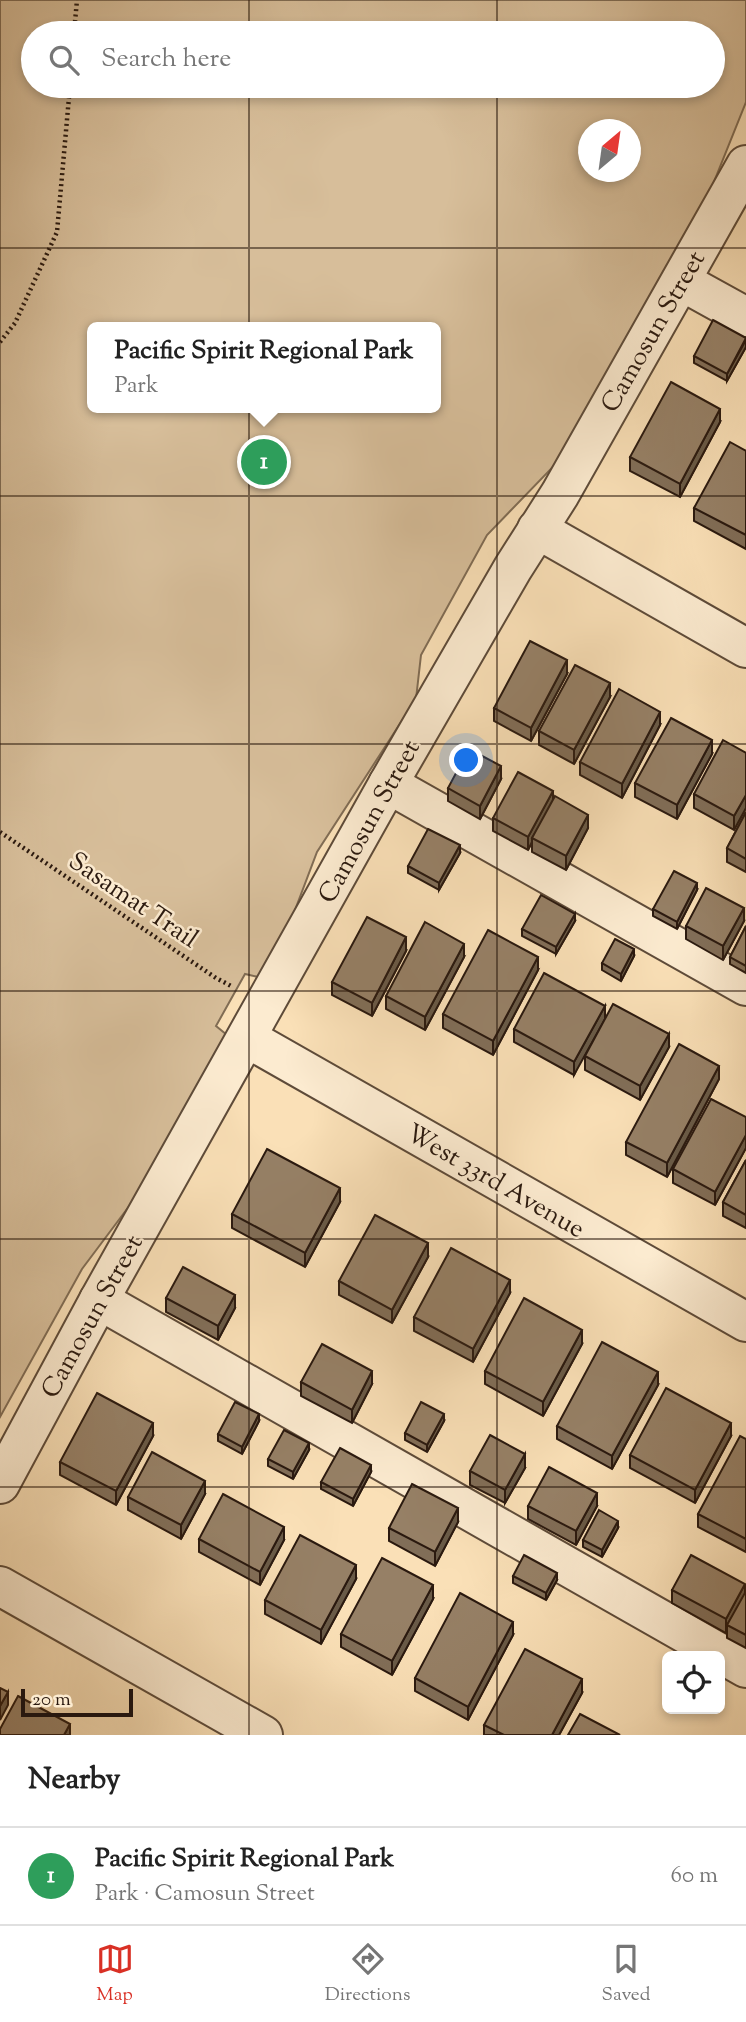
<!DOCTYPE html>
<meta charset="utf-8">
<style>
body{margin:0;font-family:"Sorts Mill Goudy",serif;background:#f2f2f2;color:#222}
.controls{position:absolute;right:21px;bottom:21px;display:grid;overflow:hidden;border-radius:10px;box-shadow:0 4px 10px #0003}
.controls button{width:63px;height:63px;display:grid;place-items:center;padding:0;border:0;border-bottom:2px solid #e0e0e0;background:#fff;color:#222;font:35px sans-serif}
.compass{position:absolute;left:578px;top:119px;width:63px;height:63px;border-radius:50%;background:#fff;box-shadow:0 4px 10px #0003;rotate:29deg}
.scale{position:absolute;left:21px;bottom:18px;width:112px;box-sizing:border-box;padding-left:7px;border:4px solid #2a190f;border-top:0;font-size:19px;line-height:24px;white-space:nowrap;color:#2a190f;-webkit-text-stroke:5px #fcebd0;paint-order:stroke}
.you{position:absolute;left:467px;top:761px;width:24px;height:24px;margin:-18px;border:5px solid #fff;border-radius:50%;background:#1a73e8;box-shadow:0 0 0 10px #1a73e833}
.badge{display:grid;place-items:center;width:46px;height:46px;border-radius:50%;background:#d93025;color:#fff;font-size:23px;font-weight:700}
.pin{position:absolute;translate:-50% -50%;border:4px solid #fff;box-shadow:0 2px 7px #0006}
.popup{position:absolute;left:87px;top:322px;width:354px;height:91px;box-sizing:border-box;display:grid;place-content:center;border-radius:10px;background:#fff;filter:drop-shadow(0 2px 5px #0005);font-size:23px;white-space:nowrap;color:#767676}
.popup b{font-size:26px;color:#222}
.popup::after{content:'';position:absolute;left:50%;top:100%;margin-left:-14px;border:14px solid transparent;border-top-color:#fff}
.list{margin:0;padding:0;list-style:none}
h2{display:flex;justify-content:space-between;align-items:center;height:91px;margin:0;padding:0 28px;font-size:30px}
h2 small{font-size:23px;font-weight:400;color:#767676}
.list li{display:grid;grid-template-columns:46px 1fr auto;gap:21px;align-items:center;box-sizing:border-box;height:98px;padding:0 28px;border-top:2px solid #e0e0e0}
.list b{display:block;font-size:26px;white-space:nowrap}
.list p{margin:0;font-size:23px;white-space:nowrap;color:#767676}
.list em{font-size:23px;font-style:normal;color:#767676}
.icon{flex:none;width:38px;height:38px;fill:none;stroke:currentColor;stroke-width:2;stroke-linecap:round;stroke-linejoin:round}
.map{position:relative;flex:none;width:746px;height:1735px;overflow:hidden}
.search{position:absolute;background:#fff;box-shadow:0 4px 10px #0003;left:21px;right:21px;top:21px;height:77px;display:flex;align-items:center;gap:18px;box-sizing:border-box;padding:0 24px;border-radius:38px;color:#767676;font-size:26px}
.sheet{height:189px;background:#fff}
nav{display:flex;justify-content:space-around;align-items:center;box-sizing:border-box;height:98px;border-top:2px solid #e0e0e0;background:#fff;font-size:19px;color:#767676}
nav a{display:grid;justify-items:center;gap:4px}
nav .on{color:#d93025}
.map>svg:first-child{display:block}
.green{fill:#d7be9a;stroke:#806c54;stroke-width:2;fill-rule:evenodd}
.lines{fill:none;stroke-linecap:round;stroke-linejoin:round}
.minor-casing{stroke:#5e4b39;stroke-width:42}
.path{stroke:#2a190f;stroke-width:4.5;stroke-dasharray:2 3.5;stroke-linecap:butt}
.minor{stroke:#fcebd0;stroke-width:38}
.wall{fill:#816e58;stroke:#2a190f;stroke-width:2}
.shaded-wall{fill:#695a47;stroke:#2a190f;stroke-width:2}
.building{fill:#968066;stroke:#2a190f;stroke-width:2}
.grid{fill:none;stroke:#2a190f;stroke-width:2;stroke-opacity:0.55}
.labels{text-anchor:middle;stroke-width:5;stroke-linejoin:round;paint-order:stroke}
.street-label{font-size:26px;fill:#2a190f;stroke:#fcebd0}
</style>
<div class="map">
<svg width="746" height="1735" viewBox="0 0 746 1735">
<rect width="100%" height="100%" fill="#fae0b7"/>
<filter id="stains"><feTurbulence type="fractalNoise" baseFrequency=".00286" numOctaves="4"/><feColorMatrix values="0 0 0 0 .2 0 0 0 0 .09 0 0 0 0 .02 0 0 0 .5 -.17"/></filter>
<radialGradient id="worn" r=".72"><stop offset=".6" stop-color="#630" stop-opacity="0"/><stop offset="1" stop-color="#630" stop-opacity=".3"/></radialGradient>
<path class="green" d="M0 0H746V102L705 204 578 441 487 535 421 655 416 699 317 852 281 947 263 978 245 974 216 1026 227 1035 139 1193 82 1269 0 1417ZM33 33H713V86H33ZM588 130H630V172H588ZM92 327H436V408H92Z"/>
<g class="lines">
<defs>
<g id="minor">
<polyline points="681,281 746,317"/>
<polyline points="537,529 746,648"/>
<polyline points="388,784 746,986"/>
<polyline points="247,1038 746,1322"/>
<polyline points="99,1300 746,1668"/>
<polyline points="0,1484 99,1300 388,784 513,568 560,494 746,165"/>
<polyline points="0,1586 263,1735"/>
</g>
</defs>
<use href="#minor" class="minor-casing"/>
<g class="path">
<polyline points="74,33 77,0"/>
<polyline points="0,342 15,323 57,232 70,86"/>
<polyline points="0,832 216,978 233,987"/>
</g>
<use href="#minor" class="minor"/>
</g>
<g class="wall">
<polygon points="746,338 746,347 727,381 694,363 694,356"/>
<polygon points="720,422 680,497 630,471 630,457"/>
<polygon points="746,451 746,549 694,521 694,508"/>
<polygon points="567,674 531,741 494,721 494,708"/>
<polygon points="610,697 574,764 539,745 539,731"/>
<polygon points="660,725 622,798 580,775 580,762"/>
<polygon points="746,753 746,808 734,830 694,808 694,794"/>
<polygon points="712,754 677,819 635,797 635,783"/>
<polygon points="501,779 480,819 448,801 448,788"/>
<polygon points="553,801 588,828 566,870 532,852 532,842 528,850 493,831 493,818"/>
<polygon points="746,812 746,872 727,862 727,848"/>
<polygon points="460,853 439,890 408,873 408,866"/>
<polygon points="697,890 677,929 653,916 653,909"/>
<polygon points="575,921 556,954 522,936 522,929"/>
<polygon points="744,921 723,960 686,939 686,926"/>
<polygon points="746,926 746,973 730,964 730,957"/>
<polygon points="406,951 372,1016 332,995 332,982"/>
<polygon points="634,956 621,981 602,970 602,963"/>
<polygon points="464,957 425,1030 386,1009 386,996"/>
<polygon points="538,970 493,1055 443,1028 443,1014"/>
<polygon points="605,1006 574,1075 514,1042 514,1029"/>
<polygon points="669,1047 640,1100 585,1070 585,1056"/>
<polygon points="719,1079 667,1177 626,1155 626,1142"/>
<polygon points="746,1117 746,1148 715,1205 673,1183 673,1169"/>
<polygon points="746,1160 746,1228 723,1216 723,1202"/>
<polygon points="340,1202 305,1267 232,1228 232,1214"/>
<polygon points="428,1257 392,1323 339,1295 339,1281"/>
<polygon points="510,1293 473,1362 414,1331 414,1317"/>
<polygon points="166,1298 235,1308 218,1340 166,1312"/>
<polygon points="582,1344 543,1416 485,1384 485,1371"/>
<polygon points="301,1382 372,1384 352,1423 301,1396"/>
<polygon points="658,1385 612,1469 557,1439 557,1426"/>
<polygon points="259,1421 242,1454 218,1441 218,1434"/>
<polygon points="444,1421 427,1452 405,1440 405,1433"/>
<polygon points="153,1436 116,1505 60,1475 60,1462"/>
<polygon points="731,1436 695,1503 630,1468 630,1455"/>
<polygon points="746,1439 746,1552 698,1527 698,1514"/>
<polygon points="309,1450 293,1479 268,1466 268,1459"/>
<polygon points="525,1468 505,1503 470,1485 470,1471"/>
<polygon points="371,1472 353,1506 321,1489 321,1482"/>
<polygon points="205,1494 181,1539 128,1510 128,1497"/>
<polygon points="528,1506 597,1506 576,1545 528,1519"/>
<polygon points="458,1522 435,1566 389,1541 389,1528"/>
<polygon points="618,1528 602,1557 583,1547 583,1540"/>
<polygon points="199,1539 284,1540 260,1585 199,1552"/>
<polygon points="513,1576 557,1580 546,1600 513,1583"/>
<polygon points="356,1579 321,1644 265,1614 265,1600"/>
<polygon points="672,1590 745,1592 746,1591 746,1648 727,1638 727,1630 726,1633 672,1603"/>
<polygon points="433,1599 392,1675 341,1647 341,1634"/>
<polygon points="513,1635 468,1720 415,1691 415,1678"/>
<polygon points="582,1693 559,1735 484,1735 484,1725"/>
</g>
<g class="shaded-wall">
<polygon points="746,340 746,347 727,381 727,374"/>
<polygon points="720,409 720,422 680,497 680,484"/>
<polygon points="567,660 567,674 531,741 531,728"/>
<polygon points="610,683 610,697 574,764 574,750"/>
<polygon points="660,712 660,725 622,798 622,784"/>
<polygon points="712,740 712,754 677,819 677,805"/>
<polygon points="501,766 501,779 480,819 480,806"/>
<polygon points="553,791 553,804 532,838 532,842 528,850 528,837"/>
<polygon points="746,795 746,808 734,830 734,816"/>
<polygon points="588,815 588,828 566,870 566,856"/>
<polygon points="460,845 460,853 439,890 439,883"/>
<polygon points="697,883 697,890 677,929 677,922"/>
<polygon points="744,908 744,921 723,960 723,946"/>
<polygon points="575,914 575,921 556,954 556,947"/>
<polygon points="406,937 406,951 372,1016 372,1003"/>
<polygon points="464,944 464,957 425,1030 425,1017"/>
<polygon points="634,949 634,956 621,981 621,974"/>
<polygon points="538,957 538,970 493,1055 493,1041"/>
<polygon points="605,1006 605,1019 574,1075 574,1062"/>
<polygon points="669,1034 669,1047 640,1100 640,1086"/>
<polygon points="719,1066 719,1079 667,1177 667,1163"/>
<polygon points="746,1135 746,1148 715,1205 715,1192"/>
<polygon points="340,1188 340,1202 305,1267 305,1253"/>
<polygon points="428,1243 428,1257 392,1323 392,1310"/>
<polygon points="510,1280 510,1293 473,1362 473,1349"/>
<polygon points="235,1295 235,1308 218,1340 218,1326"/>
<polygon points="582,1330 582,1344 543,1416 543,1402"/>
<polygon points="372,1371 372,1384 352,1423 352,1410"/>
<polygon points="658,1372 658,1385 612,1469 612,1456"/>
<polygon points="259,1414 259,1421 242,1454 242,1447"/>
<polygon points="444,1414 444,1421 427,1452 427,1445"/>
<polygon points="153,1423 153,1436 116,1505 116,1491"/>
<polygon points="731,1423 731,1436 695,1503 695,1490"/>
<polygon points="309,1443 309,1450 293,1479 293,1472"/>
<polygon points="525,1454 525,1468 505,1503 505,1490"/>
<polygon points="371,1465 371,1472 353,1506 353,1499"/>
<polygon points="205,1481 205,1494 181,1539 181,1525"/>
<polygon points="597,1493 597,1506 576,1545 576,1531"/>
<polygon points="458,1508 458,1522 435,1566 435,1552"/>
<polygon points="618,1521 618,1528 602,1557 602,1550"/>
<polygon points="284,1527 284,1540 260,1585 260,1572"/>
<polygon points="356,1565 356,1579 321,1644 321,1630"/>
<polygon points="557,1573 557,1580 546,1600 546,1593"/>
<polygon points="745,1584 745,1597 727,1625 727,1630 726,1633 726,1619"/>
<polygon points="433,1585 433,1599 392,1675 392,1661"/>
<polygon points="513,1622 513,1635 468,1720 468,1707"/>
<polygon points="582,1679 582,1693 559,1735 552,1735"/>
<polygon points="8,1692 8,1705 0,1720 0,1706"/>
<polygon points="70,1724 70,1735 64,1735"/>
</g>
<g class="building">
<polygon points="713,320 746,338 727,374 694,356"/>
<polygon points="671,382 720,409 680,484 630,457"/>
<polygon points="730,442 746,451 746,535 694,508"/>
<polygon points="530,641 567,660 531,728 494,708"/>
<polygon points="575,665 610,683 574,750 539,731"/>
<polygon points="619,689 660,712 622,784 580,762"/>
<polygon points="671,718 712,740 677,805 635,783"/>
<polygon points="723,740 746,753 746,795 734,816 694,794"/>
<polygon points="469,749 501,766 480,806 448,788"/>
<polygon points="518,772 553,791 528,837 493,818"/>
<polygon points="555,796 588,815 566,856 532,838"/>
<polygon points="746,812 746,859 727,848"/>
<polygon points="428,829 460,845 439,883 408,866"/>
<polygon points="674,871 697,883 677,922 653,909"/>
<polygon points="706,888 744,908 723,946 686,926"/>
<polygon points="541,895 575,914 556,947 522,929"/>
<polygon points="367,917 406,937 372,1003 332,982"/>
<polygon points="425,922 464,944 425,1017 386,996"/>
<polygon points="746,926 746,966 730,957"/>
<polygon points="488,930 538,957 493,1041 443,1014"/>
<polygon points="615,939 634,949 621,974 602,963"/>
<polygon points="544,973 605,1006 574,1062 514,1029"/>
<polygon points="613,1004 669,1034 640,1086 585,1056"/>
<polygon points="679,1044 719,1066 667,1163 626,1142"/>
<polygon points="711,1099 746,1117 746,1135 715,1192 673,1169"/>
<polygon points="267,1149 340,1188 305,1253 232,1214"/>
<polygon points="746,1160 746,1215 723,1202"/>
<polygon points="375,1215 428,1243 392,1310 339,1281"/>
<polygon points="451,1248 510,1280 473,1349 414,1317"/>
<polygon points="183,1267 235,1295 218,1326 166,1298"/>
<polygon points="524,1298 582,1330 543,1402 485,1371"/>
<polygon points="602,1342 658,1372 612,1456 557,1426"/>
<polygon points="322,1344 372,1371 352,1410 301,1382"/>
<polygon points="666,1388 731,1423 695,1490 630,1455"/>
<polygon points="97,1393 153,1423 116,1491 60,1462"/>
<polygon points="235,1402 259,1414 242,1447 218,1434"/>
<polygon points="421,1402 444,1414 427,1445 405,1433"/>
<polygon points="284,1430 309,1443 293,1472 268,1459"/>
<polygon points="490,1435 525,1454 505,1490 470,1471"/>
<polygon points="740,1436 746,1439 746,1539 698,1514"/>
<polygon points="340,1448 371,1465 353,1499 321,1482"/>
<polygon points="152,1452 205,1481 181,1525 128,1497"/>
<polygon points="549,1467 597,1493 576,1531 528,1506"/>
<polygon points="412,1484 458,1508 435,1552 389,1528"/>
<polygon points="223,1494 284,1527 260,1572 199,1539"/>
<polygon points="599,1510 618,1521 602,1550 583,1540"/>
<polygon points="300,1535 356,1565 321,1630 265,1600"/>
<polygon points="524,1555 557,1573 546,1593 513,1576"/>
<polygon points="691,1555 745,1584 726,1619 672,1590"/>
<polygon points="382,1558 433,1585 392,1661 341,1634"/>
<polygon points="746,1591 746,1635 727,1625"/>
<polygon points="460,1593 513,1622 468,1707 415,1678"/>
<polygon points="525,1649 582,1679 552,1735 504,1735 484,1725"/>
<polygon points="0,1688 8,1692 0,1706"/>
<polygon points="18,1696 70,1724 64,1735 0,1735 0,1729"/>
<polygon points="580,1714 620,1735 568,1735"/>
</g>
<path class="grid" d="M249 0V33M497 0V33M249 86V1735M497 86V1735M0 248H746M0 496H746M0 744H746M0 991H746M0 1239H746M0 1487H746"/>
<g class="labels">
<g class="street-label">
<text transform="translate(652 331) rotate(-60)" y="9">Camosun Street</text>
<text transform="translate(368 821) rotate(-61)" y="9">Camosun Street</text>
<text transform="translate(134 899) rotate(34)" y="9">Sasamat Trail</text>
<text transform="translate(496 1180) rotate(30)" y="9">West 33rd Avenue</text>
<text transform="translate(91 1316) rotate(-61)" y="9">Camosun Street</text>
</g>
</g>
<rect width="100%" height="100%" filter="url(#stains)"/>
<rect width="100%" height="100%" fill="url(#worn)"/>
</svg>
<div class="controls">
<button><svg class="icon" aria-label="locate" viewBox="0 0 24 24"><circle cx="12" cy="12" r="6"/><path d="M12 2v4M12 18v4M2 12h4M18 12h4"/></svg></button>
</div>
<svg class="compass" viewBox="-18 -18 36 36"><path d="M0-13l5 13h-10z" fill="#e53935"/><path d="M0 13l5-13h-10z" fill="#767676"/></svg>
<div class="scale">20 m</div>
<div class="you"></div>
<div class="pin badge" style="left:264px;top:462px;background:#2e9e5b">1</div>
<div class="popup"><b>Pacific Spirit Regional Park</b>Park</div>
<div class="search"><svg class="icon" aria-label="search" viewBox="0 0 24 24"><circle cx="10" cy="10" r="6"/><path d="M15 15l6 6"/></svg>Search here</div>
</div>
<section class="sheet">
<h2>Nearby<small></small></h2>
<ul class="list">
<li><span class="badge" style="background:#2e9e5b">1</span><div><b>Pacific Spirit Regional Park</b><p>Park · Camosun Street</p></div><em>60 m</em></li>
</ul>
</section>
<nav>
<a class="on"><svg class="icon" aria-label="map" viewBox="0 0 24 24"><path d="M3 6l6-2 6 2 6-2v14l-6 2-6-2-6 2zM9 4v14M15 6v14"/></svg>Map</a>
<a><svg class="icon" aria-label="directions" viewBox="0 0 24 24"><path d="M12 3l9 9-9 9-9-9zM9 14v-3h6M13 9l2 2-2 2"/></svg>Directions</a>
<a><svg class="icon" aria-label="saved" viewBox="0 0 24 24"><path d="M7 4h10v16l-5-4-5 4z"/></svg>Saved</a>
</nav>
